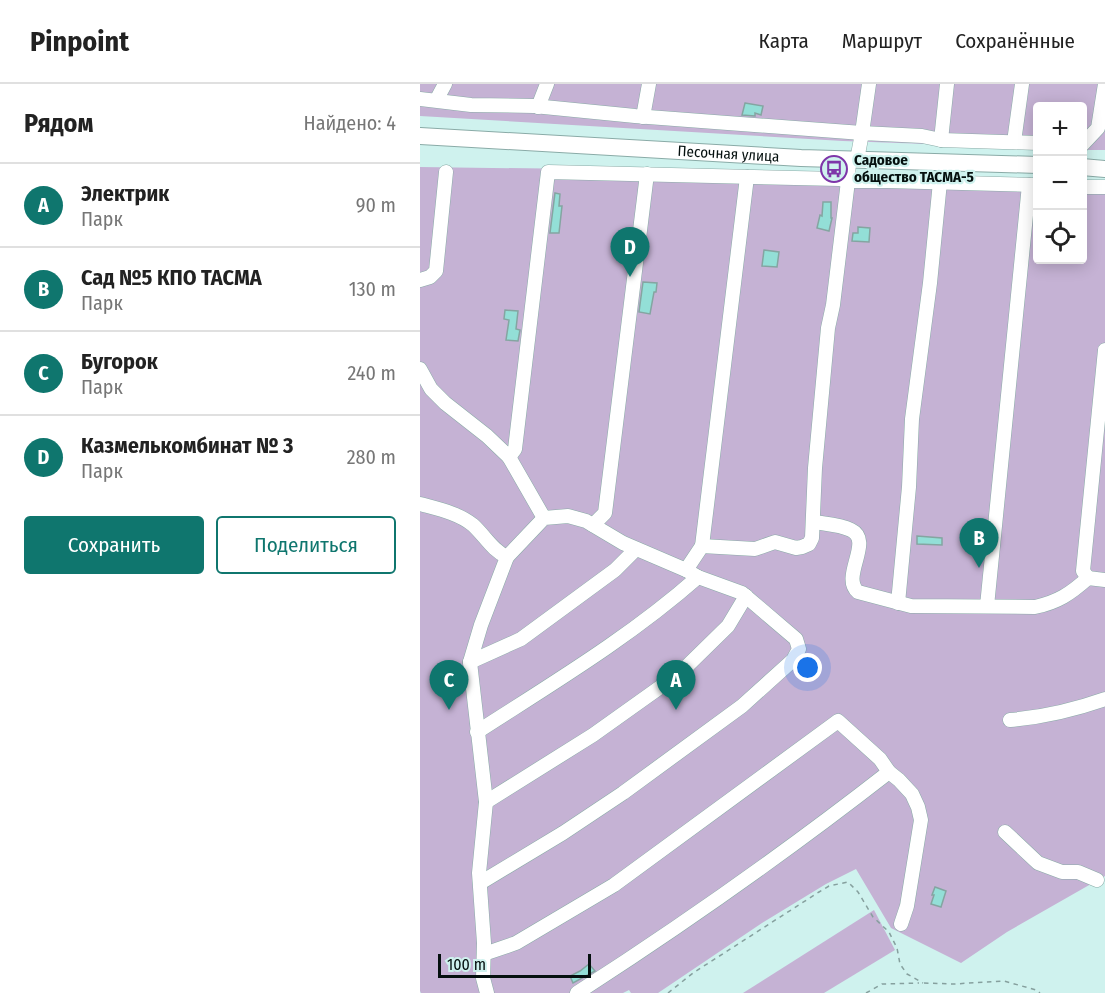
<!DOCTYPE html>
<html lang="ru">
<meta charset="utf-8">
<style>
body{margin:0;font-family:"Fira Sans Condensed",sans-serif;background:#f2f2f2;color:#222}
.controls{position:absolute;right:18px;top:18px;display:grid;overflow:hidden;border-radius:6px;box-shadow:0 3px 15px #0003}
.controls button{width:54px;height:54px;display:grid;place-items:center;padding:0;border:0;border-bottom:2px solid #e0e0e0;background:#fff;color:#222;font:30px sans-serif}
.scale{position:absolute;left:18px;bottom:15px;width:153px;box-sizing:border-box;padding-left:6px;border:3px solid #05100f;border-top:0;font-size:16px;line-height:21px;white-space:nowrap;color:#05100f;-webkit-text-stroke:4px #cff2ee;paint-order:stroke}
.you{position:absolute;left:388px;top:584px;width:21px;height:21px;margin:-15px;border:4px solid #fff;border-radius:50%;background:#1a73e8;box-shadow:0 0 0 9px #1a73e833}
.badge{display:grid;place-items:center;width:39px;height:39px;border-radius:50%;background:#0f766e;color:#fff;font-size:20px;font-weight:700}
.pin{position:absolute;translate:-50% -50px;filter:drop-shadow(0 2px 3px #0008)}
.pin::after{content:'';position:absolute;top:32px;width:21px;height:18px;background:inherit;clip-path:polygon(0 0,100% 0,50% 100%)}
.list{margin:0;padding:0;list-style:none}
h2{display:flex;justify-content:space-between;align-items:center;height:78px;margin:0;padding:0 24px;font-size:26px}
h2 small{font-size:20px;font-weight:400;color:#767676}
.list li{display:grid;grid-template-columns:39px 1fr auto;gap:18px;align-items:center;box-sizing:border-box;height:84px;padding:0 24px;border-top:2px solid #e0e0e0}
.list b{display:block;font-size:22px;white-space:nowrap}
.list p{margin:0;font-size:20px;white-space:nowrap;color:#767676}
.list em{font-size:20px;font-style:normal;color:#767676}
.actions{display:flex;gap:12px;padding:18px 24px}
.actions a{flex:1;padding:14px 0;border:2px solid #0f766e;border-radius:6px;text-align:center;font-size:21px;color:#0f766e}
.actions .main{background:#0f766e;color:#fff}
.icon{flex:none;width:33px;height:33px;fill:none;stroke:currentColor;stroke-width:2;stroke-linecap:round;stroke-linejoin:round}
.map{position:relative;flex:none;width:685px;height:909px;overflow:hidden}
header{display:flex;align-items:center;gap:36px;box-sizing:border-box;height:84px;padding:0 30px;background:#fff;border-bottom:2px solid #e0e0e0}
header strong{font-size:28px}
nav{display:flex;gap:33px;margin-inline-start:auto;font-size:21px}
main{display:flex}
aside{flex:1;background:#fff}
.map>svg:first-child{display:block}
.green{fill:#c5b2d4}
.building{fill:#93dfd7;stroke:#84a5a1;stroke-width:1.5}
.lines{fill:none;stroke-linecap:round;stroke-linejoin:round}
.minor-casing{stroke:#8aaba7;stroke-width:15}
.major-casing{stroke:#8aaba7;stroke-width:18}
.path{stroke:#86a09e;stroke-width:1.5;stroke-dasharray:4.5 4.5;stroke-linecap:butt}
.minor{stroke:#fff;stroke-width:14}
.major{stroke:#fff;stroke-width:16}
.labels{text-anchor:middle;stroke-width:4.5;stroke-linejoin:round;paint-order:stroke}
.street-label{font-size:15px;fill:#05100f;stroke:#cff2ee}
.poi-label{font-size:15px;font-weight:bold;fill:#05100f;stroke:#cff2ee;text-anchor:start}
</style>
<header>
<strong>Pinpoint</strong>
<nav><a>Карта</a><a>Маршрут</a><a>Сохранённые</a></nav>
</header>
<main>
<aside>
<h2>Рядом<small>Найдено: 4</small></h2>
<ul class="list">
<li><span class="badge">A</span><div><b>Электрик</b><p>Парк</p></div><em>90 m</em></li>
<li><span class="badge">B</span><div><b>Сад №5 КПО ТАСМА</b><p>Парк</p></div><em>130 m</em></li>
<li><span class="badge">C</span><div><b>Бугорок</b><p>Парк</p></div><em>240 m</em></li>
<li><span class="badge">D</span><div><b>Казмелькомбинат № 3</b><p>Парк</p></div><em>280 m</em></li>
</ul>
<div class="actions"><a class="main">Сохранить</a><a>Поделиться</a></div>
</aside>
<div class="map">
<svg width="685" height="909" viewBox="0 0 685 909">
<rect width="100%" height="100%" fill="#cff2ee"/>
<g class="green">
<polygon points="0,0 685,0 685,66 663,66 662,22 618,22 617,64 423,57 0,32"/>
<polygon points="0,83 240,86 617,98 618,176 662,176 663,99 685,100 685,792 587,848 541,879 471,844 436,785 406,800 342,839 238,909 211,909 209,906 203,909 1,909 0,907"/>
<polygon points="454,826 475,866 404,909 323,909"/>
</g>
<g class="building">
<polygon points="325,19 343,22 341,31 335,29 335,32 322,31"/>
<polygon points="135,109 140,110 139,122 142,122 139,149 130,149"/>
<polygon points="403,118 411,118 411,134 412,134 409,147 397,144 400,131 402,132"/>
<polygon points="438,143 450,144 449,158 432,157 433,149 438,149"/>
<polygon points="344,166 359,168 357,183 342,182"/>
<polygon points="223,198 237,199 236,208 234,208 230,230 219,228"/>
<polygon points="85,226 98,227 96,245 100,246 98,257 86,256 89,236 84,235"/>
<polygon points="497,452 522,454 522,461 497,460"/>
<polygon points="515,803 526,807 521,823 511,820 514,811 512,811"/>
<polygon points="169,880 175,887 153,899 150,892 160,887"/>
</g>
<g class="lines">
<defs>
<g id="minor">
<polyline points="18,13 25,0"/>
<polyline points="0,15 51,21 114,22 215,32 442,49 449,0"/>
<polyline points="118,23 127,0"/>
<polyline points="223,33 229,0"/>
<polyline points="521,56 527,0"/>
<polyline points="594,58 602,0"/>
<polyline points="662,61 678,44 685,0"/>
<polyline points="437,76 442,49 502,52 521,56 618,59"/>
<polyline points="662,103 685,103"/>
<polyline points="0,196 10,193 16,187 26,88"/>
<polyline points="0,285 11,305 25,319 67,352 89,373 124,434"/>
<polyline points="89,373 95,365 128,88 419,95 428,97 467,97 618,101"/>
<path d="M0 420C18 425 38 429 53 441 65 452 72 466 87 473L61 541 50 578 66 718 59 789 64 859 63 894 67 909"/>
<path d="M394 438C406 440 421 441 431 446 454 457 420 493 438 508L491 522 615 523C638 518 650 510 668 494L685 496"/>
<polyline points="173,441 185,429 227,90"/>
<polyline points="282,462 327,93"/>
<polyline points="266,486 282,462 335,465 355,458 376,464 382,463 389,460 392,454 395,384 408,244 413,221 428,97 429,75"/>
<polyline points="668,494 663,487 685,266"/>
<polyline points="478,519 489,403 492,335 510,199 520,98"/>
<polyline points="567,522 609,101"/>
<polyline points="50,578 101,555 195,486 216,465"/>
<path d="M590 636C623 633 654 626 685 615"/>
<path d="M57 648C133 599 210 553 278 493"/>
<polyline points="66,718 173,651 260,589 308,542 326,512"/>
<polyline points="585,748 618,779 642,788 658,788 677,796"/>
<polyline points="60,799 143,749 203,709 322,622 373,576 379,565 376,555 322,509 278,493 266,486 203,459 166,437 148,432 124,434 87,473"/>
<polyline points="64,870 96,859 194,801 418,637 460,675 469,688 479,696 492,710 498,723 501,736 487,822 481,840"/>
<path d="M157 909C264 840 369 766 469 688"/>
</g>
<g id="major">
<path id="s1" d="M0 52 381 74 618 81"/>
<polyline points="662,83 685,85"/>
</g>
</defs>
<use href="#minor" class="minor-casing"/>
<use href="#major" class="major-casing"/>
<g class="path">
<polyline points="504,899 534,900 584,897 616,906 620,909"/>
<polyline points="248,909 273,889 399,808 409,802 428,798 438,808 453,833 469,848 477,864 480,880 487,890 503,899"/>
<polyline points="446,909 462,900 499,899"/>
</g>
<use href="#minor" class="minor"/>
<use href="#major" class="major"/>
</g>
<defs>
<symbol id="bus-ring" viewBox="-11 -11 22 22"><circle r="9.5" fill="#cff2ee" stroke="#7e36a9" stroke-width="1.5"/><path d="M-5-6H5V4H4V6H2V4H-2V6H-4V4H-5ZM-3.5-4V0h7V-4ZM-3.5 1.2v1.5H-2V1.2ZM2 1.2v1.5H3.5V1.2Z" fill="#7e36a9"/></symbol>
</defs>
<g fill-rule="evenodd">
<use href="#bus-ring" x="399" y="70" width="30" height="30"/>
</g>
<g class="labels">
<g class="street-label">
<text dy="5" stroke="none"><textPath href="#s1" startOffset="309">Песочная улица</textPath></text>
</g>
<g class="poi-label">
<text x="434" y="81">Садовое<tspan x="434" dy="17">общество ТАСМА-5</tspan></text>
</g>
</g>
</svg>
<div class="controls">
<button>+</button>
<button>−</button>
<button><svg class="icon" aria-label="locate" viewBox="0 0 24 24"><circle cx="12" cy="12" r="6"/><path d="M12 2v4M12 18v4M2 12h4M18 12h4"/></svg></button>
</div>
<div class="scale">100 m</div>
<div class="you"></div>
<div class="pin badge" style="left:256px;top:626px">A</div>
<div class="pin badge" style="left:559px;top:484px">B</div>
<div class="pin badge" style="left:29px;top:626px">C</div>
<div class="pin badge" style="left:210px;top:193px">D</div>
</div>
</main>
